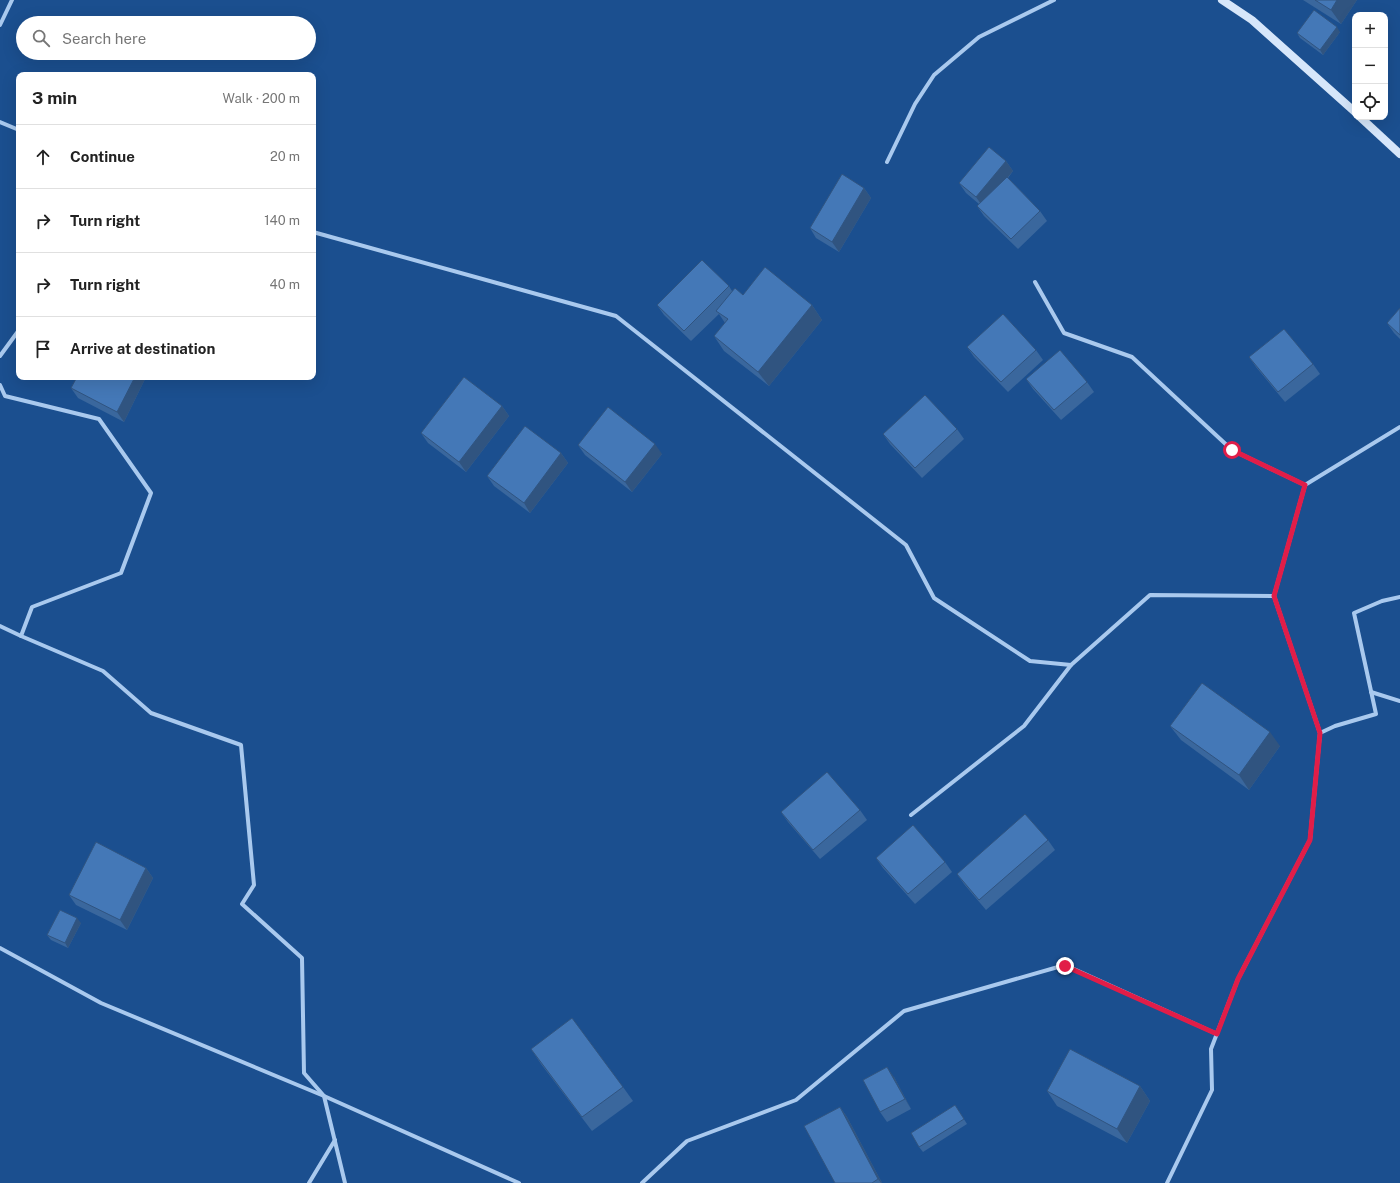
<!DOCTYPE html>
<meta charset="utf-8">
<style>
body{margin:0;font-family:"Public Sans",sans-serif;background:#f2f2f2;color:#222}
.controls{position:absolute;right:12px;top:12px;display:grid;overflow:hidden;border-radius:8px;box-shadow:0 4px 16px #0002}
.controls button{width:36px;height:36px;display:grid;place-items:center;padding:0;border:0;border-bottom:1px solid #e0e0e0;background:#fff;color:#222;font:20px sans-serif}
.stop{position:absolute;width:12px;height:12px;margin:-9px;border:3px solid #e11d48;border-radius:50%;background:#fff}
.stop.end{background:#e11d48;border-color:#fff;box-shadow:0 1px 4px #0008}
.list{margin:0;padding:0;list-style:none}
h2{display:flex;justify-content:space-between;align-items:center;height:52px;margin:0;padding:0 16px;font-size:17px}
h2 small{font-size:13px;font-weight:400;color:#767676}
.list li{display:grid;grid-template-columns:26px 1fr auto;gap:12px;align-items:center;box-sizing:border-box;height:64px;padding:0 16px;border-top:1px solid #e0e0e0}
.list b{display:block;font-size:15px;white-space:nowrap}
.list em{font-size:13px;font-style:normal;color:#767676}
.icon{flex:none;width:22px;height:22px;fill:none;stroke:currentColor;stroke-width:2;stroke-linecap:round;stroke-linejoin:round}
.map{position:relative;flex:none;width:1400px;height:1183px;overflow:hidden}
.search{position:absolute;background:#fff;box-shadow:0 4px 16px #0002;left:16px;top:16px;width:300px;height:44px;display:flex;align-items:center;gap:10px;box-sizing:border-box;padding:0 14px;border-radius:22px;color:#767676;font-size:15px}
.panel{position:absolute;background:#fff;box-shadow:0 4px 16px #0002;left:16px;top:72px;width:300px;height:308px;border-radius:8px}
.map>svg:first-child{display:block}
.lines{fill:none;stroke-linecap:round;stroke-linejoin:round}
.street{stroke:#a9c9ee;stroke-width:4}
.secondary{stroke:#d6e6fa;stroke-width:8}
.wall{fill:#3a679d}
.shaded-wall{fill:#305480}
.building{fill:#4478b7;stroke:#305480}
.route{stroke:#e11d48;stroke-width:5}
</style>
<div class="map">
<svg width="1400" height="1183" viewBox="0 0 1400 1183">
<rect width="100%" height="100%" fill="#1b4f8f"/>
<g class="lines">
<g class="street">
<polyline points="0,25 12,0"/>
<polyline points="0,122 19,130"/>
<polyline points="887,162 915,104 934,75 979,37 1054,0"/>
<polyline points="313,232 616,316 906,545 934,598 1030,661 1071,665"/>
<polyline points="1035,282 1064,333 1132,357 1232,450 1305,485 1400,427"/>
<polyline points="0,356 19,330"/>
<polyline points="0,385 5,396 99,419 151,493 121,573 32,607 21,636 103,671 151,713 241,745 254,885 242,904 302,958 304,1073 324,1096 345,1183"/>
<polyline points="1305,485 1274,596 1320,733"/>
<polyline points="0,626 21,636"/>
<polyline points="1371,692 1400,701"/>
<polyline points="911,815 1024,726 1071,665 1150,595 1274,596"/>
<polyline points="0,948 101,1003 324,1096 519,1183"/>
<polyline points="309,1183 335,1140"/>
<polyline points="642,1183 687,1141 796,1100 904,1011 1065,965 1217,1034"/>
<polyline points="1167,1183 1212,1090 1211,1049 1238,979 1310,840 1320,733 1335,726 1376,714 1354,613 1382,601 1400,597"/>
</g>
<g class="secondary">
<polyline points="1222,0 1252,20 1355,112"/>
<polyline points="1360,117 1400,154"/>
</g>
</g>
<g class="wall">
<polygon points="1303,0 1357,0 1341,24"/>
<polygon points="1340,32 1323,55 1300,38 1297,33"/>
<polygon points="1006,161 1013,171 1008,178 1040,211 1047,221 1018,249 984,216 977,206 979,204 966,193 959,183"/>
<polygon points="864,188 871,198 839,252 816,238 810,228"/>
<polygon points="729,286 732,291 743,295 812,305 822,320 769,386 724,351 714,336 725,323 719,314 691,341 664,315 657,305"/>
<polygon points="1400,308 1400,339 1394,333 1387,323"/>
<polygon points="967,347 1036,350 1043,360 1008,392 974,357"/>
<polygon points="1249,357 1313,364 1320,374 1285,402 1256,367"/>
<polygon points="77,377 146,377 124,422 78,398 71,388"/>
<polygon points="1026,379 1087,382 1094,392 1061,420 1033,389"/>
<polygon points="502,406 509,416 466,472 428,443 421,433"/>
<polygon points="957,429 964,439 922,478 890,444 883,434"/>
<polygon points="578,445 662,454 632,492 585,455"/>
<polygon points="561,453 568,463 530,513 494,486 487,476"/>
<polygon points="1170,726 1280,746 1249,790 1181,740"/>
<polygon points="860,810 867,820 820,859 788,822 781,812"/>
<polygon points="1048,840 1055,850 986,910 964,884 957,874"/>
<polygon points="876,858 945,862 952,872 915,904 883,868"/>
<polygon points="146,868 153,878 127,930 76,905 69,895"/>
<polygon points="81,923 68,948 51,940 47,935"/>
<polygon points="531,1049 623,1087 633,1101 592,1131 541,1064"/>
<polygon points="894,1077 911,1109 887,1122 880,1112"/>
<polygon points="1140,1086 1150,1101 1127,1143 1057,1106 1047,1091"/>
<polygon points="955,1105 967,1124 923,1152 919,1147"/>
<polygon points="840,1107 847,1117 882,1183 835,1183"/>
</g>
<g class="shaded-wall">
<polygon points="1337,0 1357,0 1341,24 1331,10"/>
<polygon points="1337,27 1340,32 1323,55 1320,50"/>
<polygon points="1006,161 1013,171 983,207 976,197"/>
<polygon points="864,188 871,198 839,252 832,242"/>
<polygon points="812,305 822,320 769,386 758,372"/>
<polygon points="135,377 146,377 124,422 117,412"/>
<polygon points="502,406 509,416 466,472 459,462"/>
<polygon points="655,444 662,454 632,492 625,482"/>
<polygon points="561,453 568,463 530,513 524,503"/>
<polygon points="1270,732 1280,746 1249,790 1239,775"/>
<polygon points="146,868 153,878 127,930 120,920"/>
<polygon points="77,918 81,923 68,948 65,943"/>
<polygon points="887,1067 894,1077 911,1109 905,1099"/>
<polygon points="1140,1086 1150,1101 1127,1143 1117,1129"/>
<polygon points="840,1107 847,1117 882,1183 881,1183 878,1179"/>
</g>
<g class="building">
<polygon points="1315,0 1337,0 1331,10"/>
<polygon points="1314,10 1337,27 1320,50 1297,33"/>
<polygon points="989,147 1006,161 976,197 959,183"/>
<polygon points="842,174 864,188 832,242 810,228"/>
<polygon points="1007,177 1040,211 1011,239 977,206"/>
<polygon points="702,260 729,286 684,331 657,305"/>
<polygon points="765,267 812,305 758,372 714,336 728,319 716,311 735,288 743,295"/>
<polygon points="1400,308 1400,335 1387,323"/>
<polygon points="1003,314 1036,350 1001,382 967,347"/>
<polygon points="1284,329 1313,364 1278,392 1249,357"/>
<polygon points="1060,350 1087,382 1054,410 1026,379"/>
<polygon points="77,377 135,377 117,412 71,388"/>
<polygon points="464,377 502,406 459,462 421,433"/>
<polygon points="925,395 957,429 915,468 883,434"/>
<polygon points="608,407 655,444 625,482 578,445"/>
<polygon points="525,426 561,453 524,503 487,476"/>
<polygon points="1202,683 1270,732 1239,775 1170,726"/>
<polygon points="827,772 860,810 813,850 781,812"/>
<polygon points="1025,814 1048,840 979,900 957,874"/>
<polygon points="913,825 945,862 908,894 876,858"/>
<polygon points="96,842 146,868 120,920 69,895"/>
<polygon points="60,910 77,918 65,943 47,935"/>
<polygon points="572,1018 623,1087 582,1117 531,1049"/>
<polygon points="1070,1049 1140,1086 1117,1129 1047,1091"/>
<polygon points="887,1067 905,1099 880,1112 863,1080"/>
<polygon points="955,1105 964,1119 919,1147 911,1133"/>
<polygon points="840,1107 878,1179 872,1183 835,1183 804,1126"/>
</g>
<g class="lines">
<polyline class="route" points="1065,966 1217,1034 1238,979 1310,840 1320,733 1274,596 1305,485 1232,450"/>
</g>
</svg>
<div class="controls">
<button>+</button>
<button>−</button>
<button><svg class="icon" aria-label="locate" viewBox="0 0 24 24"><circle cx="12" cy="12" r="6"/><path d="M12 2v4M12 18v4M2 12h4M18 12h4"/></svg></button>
</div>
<div class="stop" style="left:1232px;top:450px"></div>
<div class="stop end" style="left:1065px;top:966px"></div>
<div class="search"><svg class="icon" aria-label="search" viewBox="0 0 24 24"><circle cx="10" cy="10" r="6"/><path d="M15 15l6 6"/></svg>Search here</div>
<section class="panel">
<h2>3 min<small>Walk · 200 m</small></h2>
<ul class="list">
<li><svg class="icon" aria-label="ahead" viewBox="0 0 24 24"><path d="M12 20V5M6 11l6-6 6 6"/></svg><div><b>Continue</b></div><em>20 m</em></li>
<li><svg class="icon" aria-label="right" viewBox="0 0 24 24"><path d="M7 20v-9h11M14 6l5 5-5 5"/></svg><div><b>Turn right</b></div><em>140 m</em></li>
<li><svg class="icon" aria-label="right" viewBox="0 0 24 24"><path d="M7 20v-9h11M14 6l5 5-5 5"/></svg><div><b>Turn right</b></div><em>40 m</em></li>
<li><svg class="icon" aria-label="arrive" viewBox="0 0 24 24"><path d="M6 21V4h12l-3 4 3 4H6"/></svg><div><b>Arrive at destination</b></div></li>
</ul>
</section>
</div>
